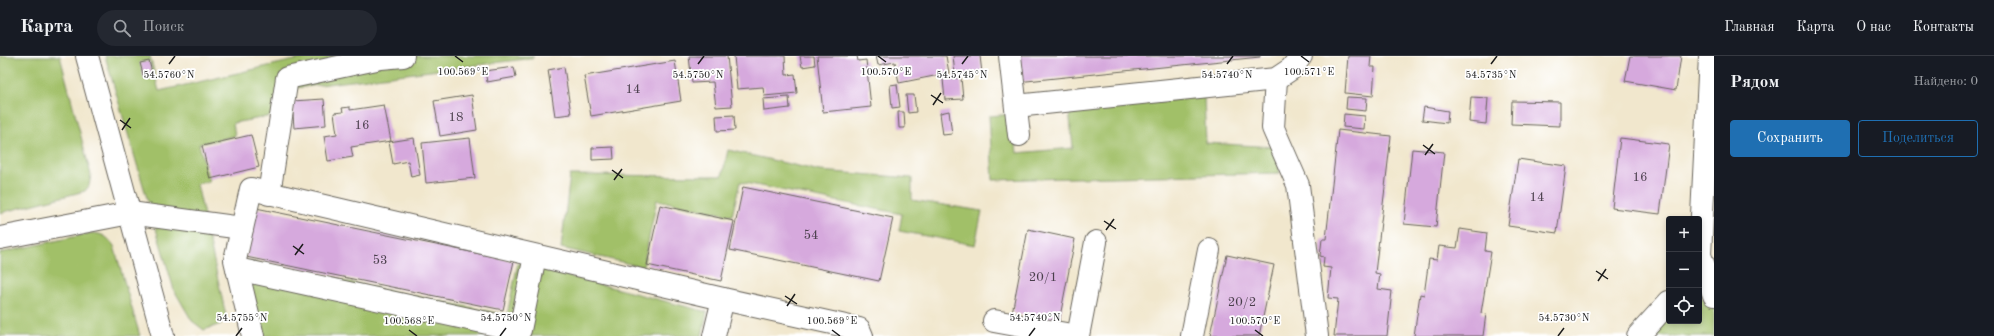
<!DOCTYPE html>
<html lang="ru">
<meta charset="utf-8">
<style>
body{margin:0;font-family:"Old Standard TT",serif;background:#242831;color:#f1f3f6}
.controls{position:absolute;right:12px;bottom:12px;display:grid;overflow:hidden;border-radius:4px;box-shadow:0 2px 6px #0003}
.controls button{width:36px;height:36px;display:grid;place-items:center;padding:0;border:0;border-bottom:1px solid #363941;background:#171b24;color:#f1f3f6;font:20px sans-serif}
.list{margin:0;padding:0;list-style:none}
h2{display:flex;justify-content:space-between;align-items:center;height:52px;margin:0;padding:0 16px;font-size:17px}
h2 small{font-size:13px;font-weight:400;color:#9ea1a6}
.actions{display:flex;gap:8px;padding:12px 16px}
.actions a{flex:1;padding:9px 0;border:1px solid #1f6fb2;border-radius:4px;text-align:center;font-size:14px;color:#1f6fb2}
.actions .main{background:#1f6fb2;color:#fff}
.icon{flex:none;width:22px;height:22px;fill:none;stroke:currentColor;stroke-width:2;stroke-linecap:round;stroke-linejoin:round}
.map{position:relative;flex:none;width:1714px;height:280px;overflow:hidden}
header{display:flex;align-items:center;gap:24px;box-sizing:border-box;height:56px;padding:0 20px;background:#171b24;border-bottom:1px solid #363941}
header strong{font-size:19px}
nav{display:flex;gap:22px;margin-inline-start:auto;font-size:14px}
.search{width:280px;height:36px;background:#242831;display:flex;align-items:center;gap:10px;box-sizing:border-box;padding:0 14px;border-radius:22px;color:#9ea1a6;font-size:15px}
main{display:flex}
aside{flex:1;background:#171b24}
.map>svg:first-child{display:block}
.green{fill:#a1c068;stroke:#5e6e42}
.building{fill:#d6a9dd}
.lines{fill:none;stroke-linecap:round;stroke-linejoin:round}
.minor-casing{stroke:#67635a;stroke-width:24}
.minor{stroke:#fff;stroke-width:22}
.ticks{fill:none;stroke:#1c1c1c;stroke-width:1.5}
.labels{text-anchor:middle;stroke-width:3.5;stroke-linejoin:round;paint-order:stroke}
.number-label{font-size:13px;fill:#4a3f4c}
.ticks-label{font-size:10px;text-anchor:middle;fill:#1c1c1c;stroke:#fff;stroke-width:3.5;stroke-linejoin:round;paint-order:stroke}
</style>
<header>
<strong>Карта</strong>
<div class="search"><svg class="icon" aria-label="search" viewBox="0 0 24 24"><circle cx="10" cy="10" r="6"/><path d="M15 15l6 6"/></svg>Поиск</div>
<nav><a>Главная</a><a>Карта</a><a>О нас</a><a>Контакты</a></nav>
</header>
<main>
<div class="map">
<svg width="1714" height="280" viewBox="0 0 1714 280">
<rect width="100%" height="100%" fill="#fff"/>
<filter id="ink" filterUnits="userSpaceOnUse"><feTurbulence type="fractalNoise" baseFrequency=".025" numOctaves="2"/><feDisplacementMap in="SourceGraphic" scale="8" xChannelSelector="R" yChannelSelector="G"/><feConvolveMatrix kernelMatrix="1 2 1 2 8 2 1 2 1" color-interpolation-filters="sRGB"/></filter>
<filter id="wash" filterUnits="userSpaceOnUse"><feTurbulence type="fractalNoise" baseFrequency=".012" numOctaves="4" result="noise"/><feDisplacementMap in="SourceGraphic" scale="16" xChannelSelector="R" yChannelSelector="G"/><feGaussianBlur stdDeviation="0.9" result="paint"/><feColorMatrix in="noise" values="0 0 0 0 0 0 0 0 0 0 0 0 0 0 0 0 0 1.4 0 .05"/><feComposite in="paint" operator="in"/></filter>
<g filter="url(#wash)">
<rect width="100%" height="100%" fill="#f1e7cd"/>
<g class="green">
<polygon points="0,0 60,0 91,119 89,130 85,135 0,157"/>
<polygon points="105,0 150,0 159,35 312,0 533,0 533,2 280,34 272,60 233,67 235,80 199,88 209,125 197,128 226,260 221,268 204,274 192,265 174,234"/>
<polygon points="1204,41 1206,87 1275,91 1280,117 993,124 989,60 1013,58 1017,97 1073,92 1069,53"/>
<polygon points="728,94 820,115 912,122 912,144 982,155 975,189 899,175 902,158 740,126 732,160 657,144 643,211 561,192 570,119 722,120"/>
<path d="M91 177C102 177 108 181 114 190L140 280H0V197Z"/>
<polygon points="238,203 507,259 518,207 707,256 702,280 258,280"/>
<polygon points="1699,241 1708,244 1714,251 1714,280 1648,280 1669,253 1669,265 1699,265"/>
</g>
<g id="blocks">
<g class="building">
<polygon points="689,0 727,0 732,50 716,51 713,26 692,27"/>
<polygon points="734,0 785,0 786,19 795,18 797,37 764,40 763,31 737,33"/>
<polygon points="800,0 814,0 815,9 802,11"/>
<polygon points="817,0 857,0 858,5 866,4 871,51 823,56"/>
<polygon points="876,0 946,0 949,17 899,27 895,6 878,9"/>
<polygon points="953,0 980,0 982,17 955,19"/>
<polygon points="1015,0 1260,0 1260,1 1017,26"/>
<polygon points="1348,0 1371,0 1370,11 1375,11 1373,40 1345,37"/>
<polygon points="1630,0 1681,0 1676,34 1625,25"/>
<polygon points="149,5 153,20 144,22 140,7"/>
<polygon points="675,5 681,45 591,60 584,20"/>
<polygon points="514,11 516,21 487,26 485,15"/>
<polygon points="564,11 571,58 555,60 548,14"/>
<polygon points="961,22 963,43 945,44 943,23"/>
<polygon points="897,28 900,51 892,52 890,29"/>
<polygon points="472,39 477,74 440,80 434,45"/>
<polygon points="906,39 914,39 916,56 908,57"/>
<polygon points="789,41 790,52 764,55 763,43"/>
<polygon points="1347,41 1367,42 1366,55 1346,53"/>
<polygon points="1471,41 1488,42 1486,68 1469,66"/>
<polygon points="324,43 326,69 294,72 292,45"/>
<polygon points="1512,45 1560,46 1560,70 1511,68"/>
<polygon points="384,49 391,85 351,91 353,101 328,105 324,80 337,78 334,57 343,56 342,52 350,51 350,54"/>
<polygon points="1424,51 1448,55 1447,67 1422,64"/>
<polygon points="949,55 952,78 943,79 940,57"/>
<polygon points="898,56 904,56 905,72 899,72"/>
<polygon points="1344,58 1365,60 1364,73 1343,71"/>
<polygon points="734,59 735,74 717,75 716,60"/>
<polygon points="1338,74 1391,80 1375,217 1380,218 1378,233 1392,235 1387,280 1334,280 1338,243 1328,242 1331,212 1323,211 1324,201 1320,200 1322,183 1326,183"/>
<polygon points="251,79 259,111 210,123 202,90"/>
<polygon points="414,82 420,119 411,121 408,105 393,108 389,86"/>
<polygon points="470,82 475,122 426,127 422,87"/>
<polygon points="1620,82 1669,88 1660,158 1612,152"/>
<polygon points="613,91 614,103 592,104 592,92"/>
<polygon points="1412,93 1444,96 1436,171 1404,168"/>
<polygon points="1518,103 1566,110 1557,177 1508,170"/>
<polygon points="743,131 893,162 879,225 730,194"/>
<polygon points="660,149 734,165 721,225 647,209"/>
<polygon points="256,152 514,205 503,254 246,201"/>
<polygon points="1028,173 1075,183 1059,266 1012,257"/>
<polygon points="1460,173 1487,177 1485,195 1491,196 1481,257 1486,258 1483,280 1414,280 1420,238 1424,239 1429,203 1437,204 1439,190 1457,192"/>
<polygon points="1227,199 1274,209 1259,280 1210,280"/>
</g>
</g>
</g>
<g filter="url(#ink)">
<use href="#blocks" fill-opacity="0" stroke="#67635a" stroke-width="1"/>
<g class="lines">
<defs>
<g id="minor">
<polyline points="87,0 163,280"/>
<polyline points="1010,0 1019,79"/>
<polyline points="1710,0 1700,199 1714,239"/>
<polyline points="1276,23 1273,72 1298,129 1317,280"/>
<polyline points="1016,50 1276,23 1291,13 1301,0"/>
<polyline points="269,138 287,22 381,2 403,0"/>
<polyline points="0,182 130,157 242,172"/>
<polyline points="237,213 520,274 535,200"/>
<polyline points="994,265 1077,280"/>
<polyline points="253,280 235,204 251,133 723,243 859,273 862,280"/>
<polyline points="714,280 723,243"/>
<polyline points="1078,280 1096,186"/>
<polyline points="1192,280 1209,194"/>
<polyline points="1638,280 1669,246"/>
</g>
</defs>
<use href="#minor" class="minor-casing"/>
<use href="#minor" class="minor"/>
</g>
</g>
<path class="ticks" d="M455 0 463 6M878 0 886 6M1301 0 1309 6M169 8 175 0M698 8 704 0M962 8 968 0M1227 8 1233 0M1491 8 1497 0M931 39 943 47M933 49 941 37M120 64 131 72M122 74 130 62M1423 89 1435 98M1425 99 1433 88M612 114 623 122M614 124 622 113M1104 165 1116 173M1106 174 1114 163M293 190 304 198M295 199 303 188M1596 215 1608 223M1598 225 1606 213M785 240 797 248M787 250 795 238M409 274 417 280M832 274 840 280M1255 274 1263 280M236 280 242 272M500 280 506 272M1029 280 1035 272M1558 280 1564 272"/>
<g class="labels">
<g class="number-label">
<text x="633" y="37">14</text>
<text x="456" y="65">18</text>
<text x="362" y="73">16</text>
<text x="1640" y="125">16</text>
<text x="1537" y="145">14</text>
<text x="811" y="183">54</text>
<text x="380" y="208">53</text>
<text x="1043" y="225">20/1</text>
<text x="1242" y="250">20/2</text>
</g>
</g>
<g class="ticks-label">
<text x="463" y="19">100.569°E</text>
<text x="886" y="19">100.570°E</text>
<text x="1309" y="19">100.571°E</text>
<text x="169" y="22">54.5760°N</text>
<text x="698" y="22">54.5750°N</text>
<text x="962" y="22">54.5745°N</text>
<text x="1227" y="22">54.5740°N</text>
<text x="1491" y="22">54.5735°N</text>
<text x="242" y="265">54.5755°N</text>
<text x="506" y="265">54.5750°N</text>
<text x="1035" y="265">54.5740°N</text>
<text x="1564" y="265">54.5730°N</text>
<text x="409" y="268">100.568°E</text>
<text x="832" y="268">100.569°E</text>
<text x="1255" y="268">100.570°E</text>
</g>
</svg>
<div class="controls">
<button>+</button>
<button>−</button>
<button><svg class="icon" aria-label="locate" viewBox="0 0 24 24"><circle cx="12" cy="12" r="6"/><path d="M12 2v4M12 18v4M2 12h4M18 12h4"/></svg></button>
</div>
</div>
<aside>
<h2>Рядом<small>Найдено: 0</small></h2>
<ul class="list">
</ul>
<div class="actions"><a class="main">Сохранить</a><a>Поделиться</a></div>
</aside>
</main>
